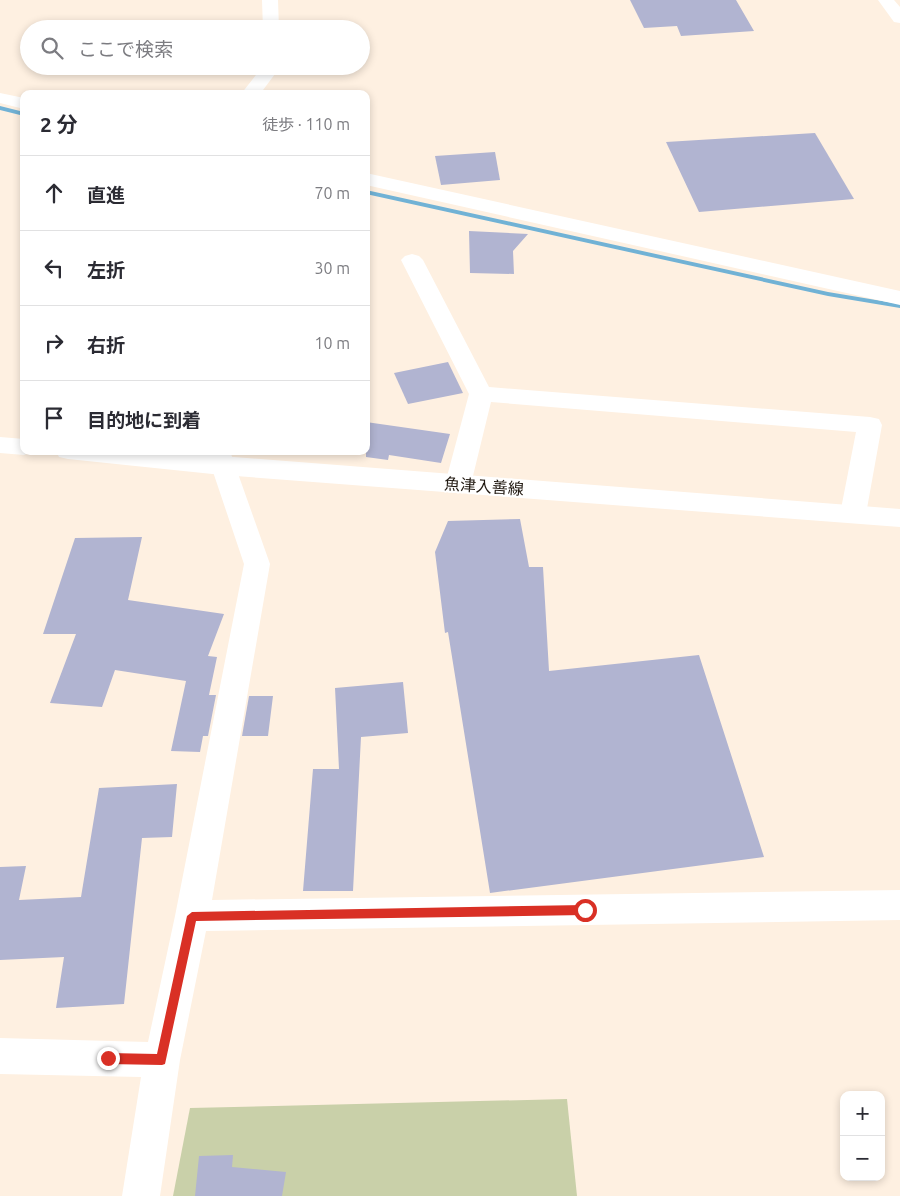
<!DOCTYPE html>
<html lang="ja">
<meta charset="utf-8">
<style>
body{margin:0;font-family:Ubuntu,"Noto Sans JP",sans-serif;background:#f2f2f3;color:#2b2b33}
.controls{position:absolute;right:15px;bottom:15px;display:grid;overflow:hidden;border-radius:10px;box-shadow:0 2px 8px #0003}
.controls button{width:45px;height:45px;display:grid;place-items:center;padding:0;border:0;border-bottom:1px solid #e1e1e2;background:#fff;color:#2b2b33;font:25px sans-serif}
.stop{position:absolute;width:15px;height:15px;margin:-11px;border:4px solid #d93025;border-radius:50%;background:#fff}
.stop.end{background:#d93025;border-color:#fff;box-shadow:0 1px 5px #0008}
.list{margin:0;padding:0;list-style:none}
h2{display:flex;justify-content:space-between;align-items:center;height:65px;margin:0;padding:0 20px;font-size:21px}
h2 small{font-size:16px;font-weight:400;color:#7c7c81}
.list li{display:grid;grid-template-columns:32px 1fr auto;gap:15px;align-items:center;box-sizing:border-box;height:75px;padding:0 20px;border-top:1px solid #e1e1e2}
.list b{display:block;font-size:19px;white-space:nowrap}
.list em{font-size:16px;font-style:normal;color:#7c7c81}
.icon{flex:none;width:28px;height:28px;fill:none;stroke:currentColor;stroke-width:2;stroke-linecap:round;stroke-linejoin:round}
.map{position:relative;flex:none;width:900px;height:1196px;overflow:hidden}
.search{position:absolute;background:#fff;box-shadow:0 2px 8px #0003;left:20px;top:20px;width:350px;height:55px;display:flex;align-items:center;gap:12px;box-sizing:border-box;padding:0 18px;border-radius:28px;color:#7c7c81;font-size:19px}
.panel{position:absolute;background:#fff;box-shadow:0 2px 8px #0003;left:20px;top:90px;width:350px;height:365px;border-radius:10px}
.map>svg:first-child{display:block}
.green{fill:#c9d0a9}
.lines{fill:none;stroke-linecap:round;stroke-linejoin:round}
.stream{fill:#71b2d5;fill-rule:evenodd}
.building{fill:#b1b4d1}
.minor{fill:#fff;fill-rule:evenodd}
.major{fill:#fff;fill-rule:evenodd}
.route{fill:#d93025}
.labels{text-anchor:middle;stroke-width:4;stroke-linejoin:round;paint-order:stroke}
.street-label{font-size:16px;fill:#1f170f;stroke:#fff}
</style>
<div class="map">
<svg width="900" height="1196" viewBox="0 0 900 1196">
<rect width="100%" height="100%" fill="#fef0e1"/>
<polygon class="green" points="567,1099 577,1196 173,1196 190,1108"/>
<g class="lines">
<g class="stream">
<polygon points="0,106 24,112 24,116 0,110"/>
<polygon points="366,190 828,292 900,304 900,308 828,296 366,194"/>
</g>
</g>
<g class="building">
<polygon points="630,0 736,0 754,31 681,36 677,26 644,28"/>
<polygon points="815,133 854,199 699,212 666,142"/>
<polygon points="495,152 500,180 441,185 435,156"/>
<polygon points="469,231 528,234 513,251 514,274 470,273"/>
<polygon points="448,362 463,393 408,404 394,373"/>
<polygon points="366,422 450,434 441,463 389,455 388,460 366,457"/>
<polygon points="520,519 529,567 543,567 549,671 699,655 764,857 490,893 448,632 445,633 435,552 448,521"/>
<polygon points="142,537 128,600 224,614 208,656 217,657 209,695 216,695 208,736 203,736 200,752 171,751 186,681 115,670 102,707 50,703 76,634 43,634 75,538"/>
<polygon points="403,682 408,733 361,737 353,891 303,891 313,769 339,769 335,688"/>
<polygon points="249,696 273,696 268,736 242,736"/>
<polygon points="177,784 172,837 142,838 124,1004 56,1008 64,957 0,960 0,867 26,866 19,900 81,897 99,788"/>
<polygon points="233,1155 232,1167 286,1172 282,1196 195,1196 199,1156"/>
</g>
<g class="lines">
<g class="minor">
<polygon points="262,0 278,0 279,29 263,29"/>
<polygon points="263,66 281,66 260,94 241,94"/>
<polygon points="0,93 24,98 24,109 0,103"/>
<polygon points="366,173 900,291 900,305 366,185"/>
<polygon points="412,254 419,256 423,260 489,387 870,417 879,419 882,425 866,514 862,521 853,523 844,521 840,514 856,432 491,402 471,484 467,490 458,493 449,490 445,484 469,394 401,260 405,256"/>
<polygon points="206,451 230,451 270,564 212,900 900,890 900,920 206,931 180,1060 160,1196 122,1196 141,1077 0,1074 0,1038 148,1042 175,916 244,564"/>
</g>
<g class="major">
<polygon points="878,0 894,0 900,7 900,23 894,22"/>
<polygon points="0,437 24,439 24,451 34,451 24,455 0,453"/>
<polygon points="56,451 158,451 900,509 900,527 222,475 68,459 59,457"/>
</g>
</g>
<polygon class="route" points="585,905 590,910 585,915 196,921 165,1064 162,1065 108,1064 104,1062 102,1058 104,1055 108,1053 157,1054 187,916 192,912"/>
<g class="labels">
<g class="street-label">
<text transform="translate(484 486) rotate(4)" y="6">魚津入善線</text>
</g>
</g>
</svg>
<div class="controls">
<button>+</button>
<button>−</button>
</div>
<div class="stop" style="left:585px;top:910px"></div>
<div class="stop end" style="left:108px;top:1058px"></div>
<div class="search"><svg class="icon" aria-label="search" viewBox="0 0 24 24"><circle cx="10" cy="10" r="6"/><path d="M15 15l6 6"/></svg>ここで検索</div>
<section class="panel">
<h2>2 分<small>徒歩 · 110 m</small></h2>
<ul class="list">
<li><svg class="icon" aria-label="ahead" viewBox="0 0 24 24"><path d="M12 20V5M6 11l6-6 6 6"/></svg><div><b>直進</b></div><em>70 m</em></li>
<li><svg class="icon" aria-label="left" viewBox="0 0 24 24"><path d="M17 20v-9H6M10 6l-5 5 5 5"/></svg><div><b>左折</b></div><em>30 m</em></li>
<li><svg class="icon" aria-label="right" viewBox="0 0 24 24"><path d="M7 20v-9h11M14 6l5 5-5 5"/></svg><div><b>右折</b></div><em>10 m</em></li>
<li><svg class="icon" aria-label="arrive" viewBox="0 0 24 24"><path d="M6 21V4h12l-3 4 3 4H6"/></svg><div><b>目的地に到着</b></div></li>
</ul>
</section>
</div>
